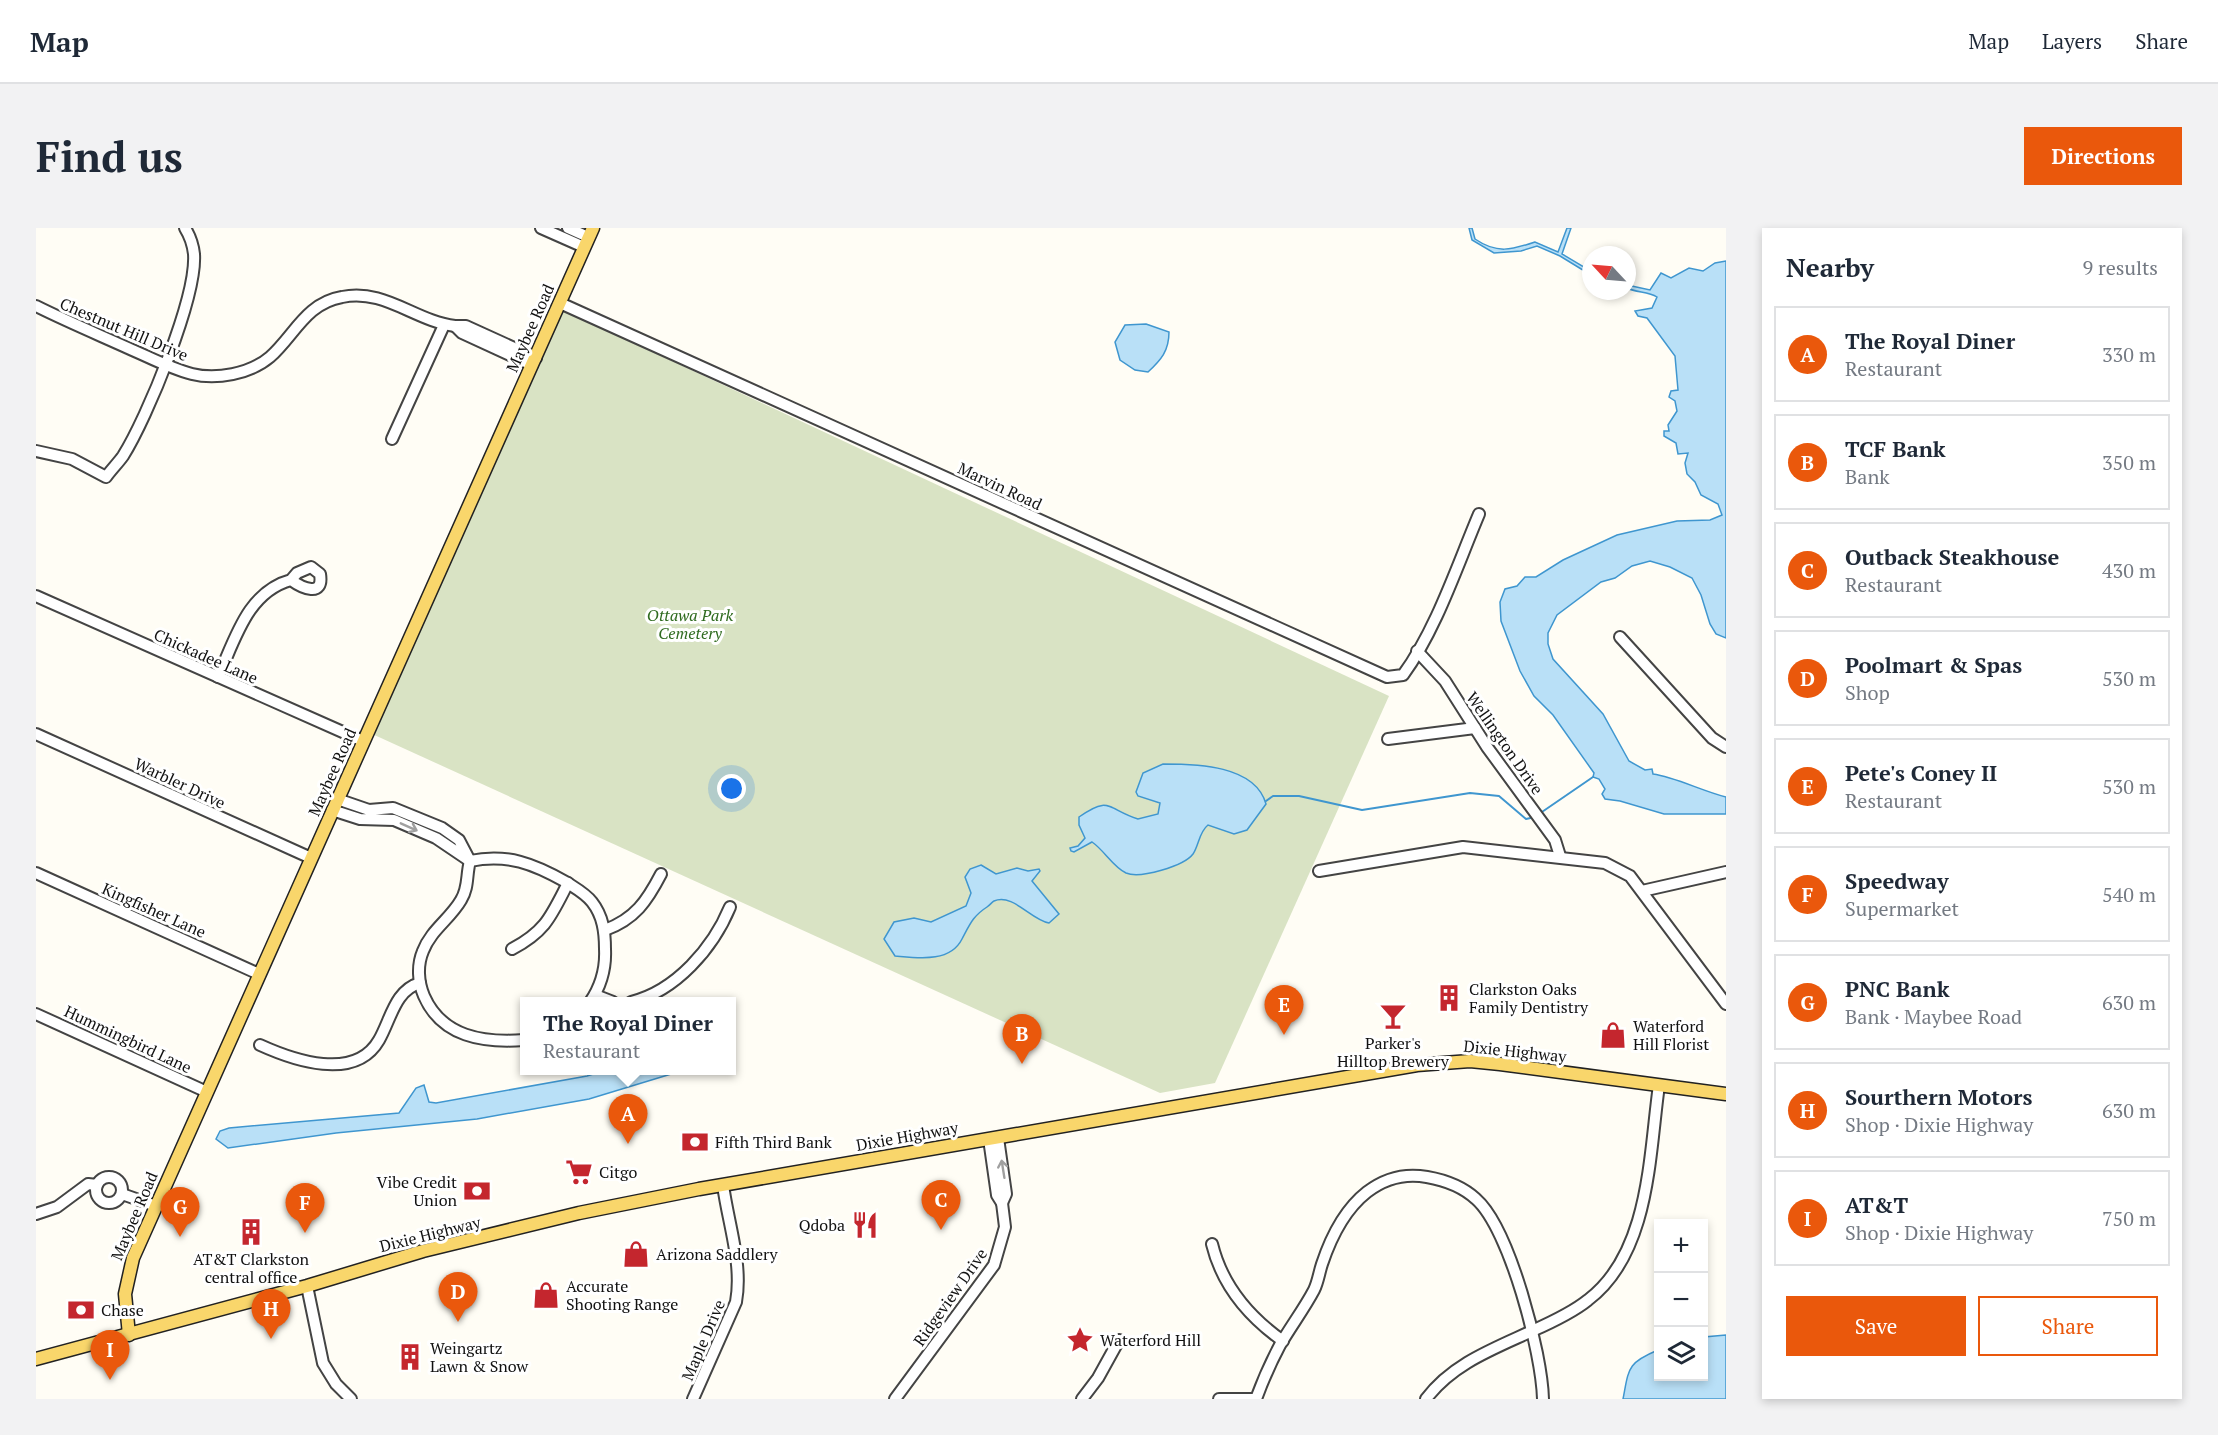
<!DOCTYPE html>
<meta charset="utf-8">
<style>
body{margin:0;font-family:"PT Serif",serif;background:#f2f2f3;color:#1f2937}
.controls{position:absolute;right:18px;bottom:18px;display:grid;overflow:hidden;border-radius:0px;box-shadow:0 3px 9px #0003}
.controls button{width:54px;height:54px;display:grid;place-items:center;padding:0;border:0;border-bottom:2px solid #e0e1e3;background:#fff;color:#1f2937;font:30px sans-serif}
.compass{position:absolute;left:1546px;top:18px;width:54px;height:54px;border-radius:50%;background:#fff;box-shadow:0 3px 9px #0003;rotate:296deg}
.you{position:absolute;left:696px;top:561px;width:21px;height:21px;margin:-15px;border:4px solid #fff;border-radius:50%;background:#1a73e8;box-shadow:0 0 0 9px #1a73e833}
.badge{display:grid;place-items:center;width:39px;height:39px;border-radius:50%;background:#ea580c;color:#fff;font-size:20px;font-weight:700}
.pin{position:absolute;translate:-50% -50px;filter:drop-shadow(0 2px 3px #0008)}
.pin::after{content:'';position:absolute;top:32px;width:21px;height:18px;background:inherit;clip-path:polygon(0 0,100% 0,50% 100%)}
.popup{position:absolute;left:484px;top:769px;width:216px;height:78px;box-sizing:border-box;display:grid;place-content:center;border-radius:0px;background:#fff;filter:drop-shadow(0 2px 4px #0005);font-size:20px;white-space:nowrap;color:#747a83}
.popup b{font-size:22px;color:#1f2937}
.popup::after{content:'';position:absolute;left:50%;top:100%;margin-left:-12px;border:12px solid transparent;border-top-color:#fff}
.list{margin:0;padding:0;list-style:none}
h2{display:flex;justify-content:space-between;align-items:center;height:78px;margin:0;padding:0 24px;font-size:26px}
h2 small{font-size:20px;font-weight:400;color:#747a83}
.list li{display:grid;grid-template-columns:39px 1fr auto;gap:18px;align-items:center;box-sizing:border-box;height:96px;margin:0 12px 12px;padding:0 12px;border:2px solid #e0e1e3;border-radius:0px}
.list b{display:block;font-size:22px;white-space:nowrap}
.list p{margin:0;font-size:20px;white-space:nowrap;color:#747a83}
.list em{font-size:20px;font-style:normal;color:#747a83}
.actions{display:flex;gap:12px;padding:18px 24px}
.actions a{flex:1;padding:14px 0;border:2px solid #ea580c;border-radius:0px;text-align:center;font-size:21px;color:#ea580c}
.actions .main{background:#ea580c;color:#fff}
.icon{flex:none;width:33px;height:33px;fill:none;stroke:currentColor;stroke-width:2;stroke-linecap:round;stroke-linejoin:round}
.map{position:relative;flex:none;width:1690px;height:1171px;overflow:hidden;border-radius:0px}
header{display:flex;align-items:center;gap:36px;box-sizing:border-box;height:84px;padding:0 30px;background:#fff;border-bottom:2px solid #e0e1e3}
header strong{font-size:28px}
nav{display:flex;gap:33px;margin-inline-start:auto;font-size:21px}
.intro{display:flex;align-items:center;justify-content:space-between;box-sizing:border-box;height:144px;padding:0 36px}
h1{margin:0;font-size:42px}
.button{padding:15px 27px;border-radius:0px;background:#ea580c;color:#fff;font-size:21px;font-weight:700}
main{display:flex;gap:36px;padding:0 36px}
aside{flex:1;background:#fff;border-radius:0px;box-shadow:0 3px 9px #0003}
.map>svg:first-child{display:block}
.cemetery{fill:#d9e3c4}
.water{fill:#b9e0f7;stroke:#3f96cf;stroke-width:1.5}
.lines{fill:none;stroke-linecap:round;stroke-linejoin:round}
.stream{stroke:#3f96cf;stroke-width:2}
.minor-casing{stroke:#444;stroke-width:14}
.major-casing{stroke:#222;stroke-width:15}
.minor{stroke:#fff;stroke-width:10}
.major{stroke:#f9d66b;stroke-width:12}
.oneway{stroke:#a0a0a0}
.labels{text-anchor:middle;stroke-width:6;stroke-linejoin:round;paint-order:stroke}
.street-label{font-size:16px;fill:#111;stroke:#fff}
.park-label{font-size:16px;font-style:italic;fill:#2f6b1f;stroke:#fff}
.poi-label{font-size:16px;fill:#111;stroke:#fff;text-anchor:start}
</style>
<header>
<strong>Map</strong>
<nav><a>Map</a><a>Layers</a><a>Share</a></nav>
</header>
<div class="intro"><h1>Find us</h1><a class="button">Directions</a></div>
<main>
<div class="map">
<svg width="1690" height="1171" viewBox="0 0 1690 1171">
<rect width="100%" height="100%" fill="#fffdf5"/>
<polygon class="cemetery" points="525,81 1353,468 1179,855 1124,865 334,505"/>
<g class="water">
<path d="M1433 0H1436L1439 11C1461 26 1475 22 1499 14L1522 24 1531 0H1535L1526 26 1548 39 1555 47 1524 28 1501 18 1485 23 1458 25 1436 12Z"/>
<path d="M1690 33V410L1680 406 1674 396 1665 367 1656 350 1634 339 1614 333 1596 338 1579 350 1565 354 1521 387 1512 405V416L1517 431 1567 486 1593 533 1609 542 1616 541 1617 546C1639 549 1666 563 1690 569V586H1628L1584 573 1569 571 1566 566 1569 561 1563 551 1557 549 1558 545 1517 487 1498 468 1484 443 1465 393 1464 374 1469 361 1481 358 1489 349H1500L1527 332 1581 307 1641 293 1674 292 1686 287 1682 276 1665 267 1659 254 1651 246 1649 235 1652 225 1642 226 1640 215 1628 208V203H1633L1632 197 1641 183 1639 173 1633 169 1635 163 1642 162 1639 128 1611 90 1602 88 1599 83 1616 80 1621 69C1612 63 1601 65 1591 60V57L1614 62 1625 45 1635 50 1653 40 1667 43 1679 35Z"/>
<path d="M1110 96 1133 104C1133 123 1125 132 1112 144L1099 142 1084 132 1079 114 1089 97Z"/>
<path d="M1127 536C1161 536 1219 537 1230 576L1211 602 1198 606 1172 597C1163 604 1163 617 1157 626 1148 638 1104 651 1090 645 1077 639 1068 622 1056 614L1038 624 1035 623 1034 620 1042 618 1049 610 1043 597V589C1074 567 1071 581 1102 591L1122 586 1124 575 1102 568 1100 564 1107 545Z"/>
<path d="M945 637 960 646 981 640 992 643 1003 641 1004 643 996 653 1023 686 1013 695C995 692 977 665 958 673 956 674 954 677 951 679 937 688 934 696 926 711 914 735 882 730 859 728L848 711 858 694 878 690 895 694 930 678 935 665 929 649 934 641Z"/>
<polygon points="567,843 645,843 553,871 441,891 300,905 192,920 180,911 184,903 193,900 363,885 380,860 388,857 393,874 400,875 551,848"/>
<path d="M1690 1107V1171H1587C1593 1140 1591 1135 1622 1122V1148H1668V1109Z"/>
</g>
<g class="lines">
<g class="stream">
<polyline points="1230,573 1237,568 1263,568 1326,582 1434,565 1463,568 1490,591 1499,589"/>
<polyline points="1503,586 1557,549"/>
</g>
<defs>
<g id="minor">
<polyline points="505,0 548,19"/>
<polyline points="532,0 552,9"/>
<path d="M524 75 1351 449 1367 447C1400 402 1421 338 1443 286"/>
<path d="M0 78C30 93 61 106 92 120 113 129 133 140 156 146 180 152 214 146 234 129 258 108 270 75 306 69 348 60 379 93 419 98"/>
<polyline points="496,137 426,105 419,98 430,98 500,130"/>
<polyline points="356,211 408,97"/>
<path d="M0 223 36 231 70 249C75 242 82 235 87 228 111 190 161 69 158 26 157 17 154 8 149 0"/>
<polyline points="0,368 327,513"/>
<polyline points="1584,409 1676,510 1690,519"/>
<polyline points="1381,423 1409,453 1451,519 1519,612 1524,628"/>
<path d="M182 449C199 412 211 364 255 352 266 360 288 370 284 346L275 339 261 345 255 352"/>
<polyline points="0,506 275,630"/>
<polyline points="1352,511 1439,500"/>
<polyline points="296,582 324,591 358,592 400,610 434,633 423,612 406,600 357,580 333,582 301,571"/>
<polyline points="1283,643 1427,619 1569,635 1594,648 1690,776"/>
<polyline points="0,645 223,746"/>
<polyline points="1606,663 1690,644"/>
<path d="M569 702C599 691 611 673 625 646"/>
<path d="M476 721C510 703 515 688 532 655"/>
<polyline points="559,767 577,774"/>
<path d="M595 774C640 763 677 720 694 679"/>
<polyline points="0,786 171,864"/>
<path d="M488 812C447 815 406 809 388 768 382 754 381 737 387 723 395 702 414 691 425 672 433 659 430 647 434 633 471 625 498 636 530 654 539 660 549 665 556 674 567 688 569 704 569 721 570 741 565 758 554 774"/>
<path d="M224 817C257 832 319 854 343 812 355 791 359 762 384 755"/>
<polyline points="953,911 961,967 966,975 970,966 962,910"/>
<circle cx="73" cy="962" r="13"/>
<polyline points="86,966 120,978"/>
<polyline points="0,986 21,979 52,956 61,957"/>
<path d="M1176 1016C1186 1057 1213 1089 1247 1113"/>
<polyline points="271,1058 287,1135 300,1156 315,1171"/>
<path d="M657 1171 700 1074C707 1036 692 995 687 957"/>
<polyline points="859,1171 958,1037 969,999 966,975"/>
<polyline points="1046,1171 1062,1150 1083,1112"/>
<polyline points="1183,1171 1217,1171"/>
<path d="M1220 1171C1227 1152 1235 1134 1244 1117 1255 1098 1268 1081 1278 1062 1282 1054 1283 1045 1286 1036 1295 1009 1308 982 1331 964 1348 951 1369 945 1391 949 1408 952 1427 959 1440 971 1474 1001 1506 1126 1507 1171"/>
<path d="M1390 1171C1416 1136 1457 1121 1496 1103 1514 1095 1536 1085 1552 1072 1614 1025 1613 928 1623 857"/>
</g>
<g id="major">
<polyline points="93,1107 89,1066 97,1030 557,0"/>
<polyline points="0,1131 271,1058 387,1023 543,985 663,961 1381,837 1434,833 1464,836 1690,866"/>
</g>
</defs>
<use href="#minor" class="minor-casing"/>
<use href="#major" class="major-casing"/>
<use href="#minor" class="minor"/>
<use href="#major" class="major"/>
</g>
<defs><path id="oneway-shaft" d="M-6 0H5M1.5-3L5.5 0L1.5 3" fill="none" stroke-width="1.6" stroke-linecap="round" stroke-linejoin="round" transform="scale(1.5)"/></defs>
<g class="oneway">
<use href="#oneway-shaft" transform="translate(373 599) rotate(24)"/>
<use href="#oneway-shaft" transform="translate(967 941) rotate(-99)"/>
</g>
<defs>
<symbol id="building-bare" viewBox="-9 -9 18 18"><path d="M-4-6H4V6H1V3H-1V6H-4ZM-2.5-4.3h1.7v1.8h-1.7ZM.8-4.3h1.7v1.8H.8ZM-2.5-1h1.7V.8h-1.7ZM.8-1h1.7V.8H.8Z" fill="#c4262e" stroke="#fff" stroke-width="2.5" paint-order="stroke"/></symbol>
<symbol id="bar-bare" viewBox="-9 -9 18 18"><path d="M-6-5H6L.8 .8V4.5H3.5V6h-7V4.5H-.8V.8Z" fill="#c4262e" stroke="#fff" stroke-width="2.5" paint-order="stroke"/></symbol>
<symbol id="shop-bare" viewBox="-9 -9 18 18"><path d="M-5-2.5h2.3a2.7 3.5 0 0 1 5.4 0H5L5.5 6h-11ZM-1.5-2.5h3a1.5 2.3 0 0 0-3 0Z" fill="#c4262e" stroke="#fff" stroke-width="2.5" paint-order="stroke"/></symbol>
<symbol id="bank-bare" viewBox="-9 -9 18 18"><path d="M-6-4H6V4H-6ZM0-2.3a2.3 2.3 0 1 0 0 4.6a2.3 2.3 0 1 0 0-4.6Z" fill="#c4262e" stroke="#fff" stroke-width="2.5" paint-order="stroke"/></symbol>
<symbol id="supermarket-bare" viewBox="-9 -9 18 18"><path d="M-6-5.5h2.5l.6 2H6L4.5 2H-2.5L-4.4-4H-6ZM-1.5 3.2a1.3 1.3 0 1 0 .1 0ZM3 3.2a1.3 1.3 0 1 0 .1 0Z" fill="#c4262e" stroke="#fff" stroke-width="2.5" paint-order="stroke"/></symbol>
<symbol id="restaurant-bare" viewBox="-9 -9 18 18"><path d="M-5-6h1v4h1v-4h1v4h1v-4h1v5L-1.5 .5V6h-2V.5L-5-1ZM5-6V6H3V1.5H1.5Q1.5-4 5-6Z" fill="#c4262e" stroke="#fff" stroke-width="2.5" paint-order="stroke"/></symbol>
<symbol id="sight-bare" viewBox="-9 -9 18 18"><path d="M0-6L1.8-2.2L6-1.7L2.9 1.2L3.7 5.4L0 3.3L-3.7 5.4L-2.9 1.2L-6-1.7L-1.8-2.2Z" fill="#c4262e" stroke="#fff" stroke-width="2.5" paint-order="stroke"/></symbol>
</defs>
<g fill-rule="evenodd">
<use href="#building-bare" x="1394" y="751" width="38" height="38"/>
<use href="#bar-bare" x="1338" y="769" width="38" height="38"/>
<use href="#shop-bare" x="1558" y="788" width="38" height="38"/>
<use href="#bank-bare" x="640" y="895" width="38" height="38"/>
<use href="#supermarket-bare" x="524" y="925" width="38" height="38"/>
<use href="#bank-bare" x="422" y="944" width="38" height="38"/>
<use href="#restaurant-bare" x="810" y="978" width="38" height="38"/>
<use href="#building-bare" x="196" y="985" width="38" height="38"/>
<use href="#shop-bare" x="581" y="1007" width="38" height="38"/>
<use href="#shop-bare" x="491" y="1048" width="38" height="38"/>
<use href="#bank-bare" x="26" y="1063" width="38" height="38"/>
<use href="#sight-bare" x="1025" y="1093" width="38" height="38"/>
<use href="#building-bare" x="355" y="1110" width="38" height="38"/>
</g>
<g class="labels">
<g class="street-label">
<text transform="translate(494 100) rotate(-66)" y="6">Maybee Road</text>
<text transform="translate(88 101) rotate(23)" y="6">Chestnut Hill Drive</text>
<text transform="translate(964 258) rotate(25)" y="6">Marvin Road</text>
<text transform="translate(170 428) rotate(24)" y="6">Chickadee Lane</text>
<text transform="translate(1469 515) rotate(55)" y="6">Wellington Drive</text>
<text transform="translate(296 544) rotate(-66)" y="6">Maybee Road</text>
<text transform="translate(144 555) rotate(25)" y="6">Warbler Drive</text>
<text transform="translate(118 682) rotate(24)" y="6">Kingfisher Lane</text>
<text transform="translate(92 811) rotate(25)" y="6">Hummingbird Lane</text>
<text transform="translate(1479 823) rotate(6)" y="6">Dixie Highway</text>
<text transform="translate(871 908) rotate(-10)" y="6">Dixie Highway</text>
<text transform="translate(98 988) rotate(-67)" y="6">Maybee Road</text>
<text transform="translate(394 1006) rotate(-14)" y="6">Dixie Highway</text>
<text transform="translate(914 1069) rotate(-55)" y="6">Ridgeview Drive</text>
<text transform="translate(667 1112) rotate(-67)" y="6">Maple Drive</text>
</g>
<g class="park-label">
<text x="654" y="393">Ottawa Park<tspan x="654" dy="18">Cemetery</tspan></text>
</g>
<g class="poi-label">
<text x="1433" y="767">Clarkston Oaks<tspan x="1433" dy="18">Family Dentistry</tspan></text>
<text x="1597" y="804">Waterford<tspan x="1597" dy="18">Hill Florist</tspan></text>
<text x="1357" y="821" text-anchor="middle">Parker's<tspan x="1357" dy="18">Hilltop Brewery</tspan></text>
<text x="679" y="920">Fifth Third Bank</text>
<text x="563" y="950">Citgo</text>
<text x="421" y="960" text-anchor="end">Vibe Credit<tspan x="421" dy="18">Union</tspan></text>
<text x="809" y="1003" text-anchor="end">Qdoba</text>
<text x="620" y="1032">Arizona Saddlery</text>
<text x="215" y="1037" text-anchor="middle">AT&amp;T Clarkston<tspan x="215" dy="18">central office</tspan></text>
<text x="530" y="1064">Accurate<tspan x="530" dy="18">Shooting Range</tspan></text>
<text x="65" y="1088">Chase</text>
<text x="1064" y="1118">Waterford Hill</text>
<text x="394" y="1126">Weingartz<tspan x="394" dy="18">Lawn &amp; Snow</tspan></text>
</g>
</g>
</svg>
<div class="controls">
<button>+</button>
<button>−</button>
<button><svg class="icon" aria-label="layers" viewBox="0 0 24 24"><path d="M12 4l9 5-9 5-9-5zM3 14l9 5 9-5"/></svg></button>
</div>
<svg class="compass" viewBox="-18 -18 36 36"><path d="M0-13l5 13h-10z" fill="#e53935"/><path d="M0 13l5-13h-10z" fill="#747a83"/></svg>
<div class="you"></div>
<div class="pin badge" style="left:592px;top:916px">A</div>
<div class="popup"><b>The Royal Diner</b>Restaurant</div>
<div class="pin badge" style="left:986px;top:836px">B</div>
<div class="pin badge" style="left:905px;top:1002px">C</div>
<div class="pin badge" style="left:422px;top:1094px">D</div>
<div class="pin badge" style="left:1248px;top:807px">E</div>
<div class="pin badge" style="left:269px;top:1005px">F</div>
<div class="pin badge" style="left:144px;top:1009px">G</div>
<div class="pin badge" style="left:235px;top:1111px">H</div>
<div class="pin badge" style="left:74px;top:1152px">I</div>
</div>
<aside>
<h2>Nearby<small>9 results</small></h2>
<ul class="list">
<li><span class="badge">A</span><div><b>The Royal Diner</b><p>Restaurant</p></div><em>330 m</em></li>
<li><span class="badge">B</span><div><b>TCF Bank</b><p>Bank</p></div><em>350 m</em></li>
<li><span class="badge">C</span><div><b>Outback Steakhouse</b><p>Restaurant</p></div><em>430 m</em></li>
<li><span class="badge">D</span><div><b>Poolmart &amp; Spas</b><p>Shop</p></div><em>530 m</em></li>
<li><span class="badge">E</span><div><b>Pete's Coney II</b><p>Restaurant</p></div><em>530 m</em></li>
<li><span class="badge">F</span><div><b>Speedway</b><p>Supermarket</p></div><em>540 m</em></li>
<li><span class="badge">G</span><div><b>PNC Bank</b><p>Bank · Maybee Road</p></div><em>630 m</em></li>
<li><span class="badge">H</span><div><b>Sourthern Motors</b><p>Shop · Dixie Highway</p></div><em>630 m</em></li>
<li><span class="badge">I</span><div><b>AT&amp;T</b><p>Shop · Dixie Highway</p></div><em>750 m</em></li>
</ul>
<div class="actions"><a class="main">Save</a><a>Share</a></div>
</aside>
</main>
